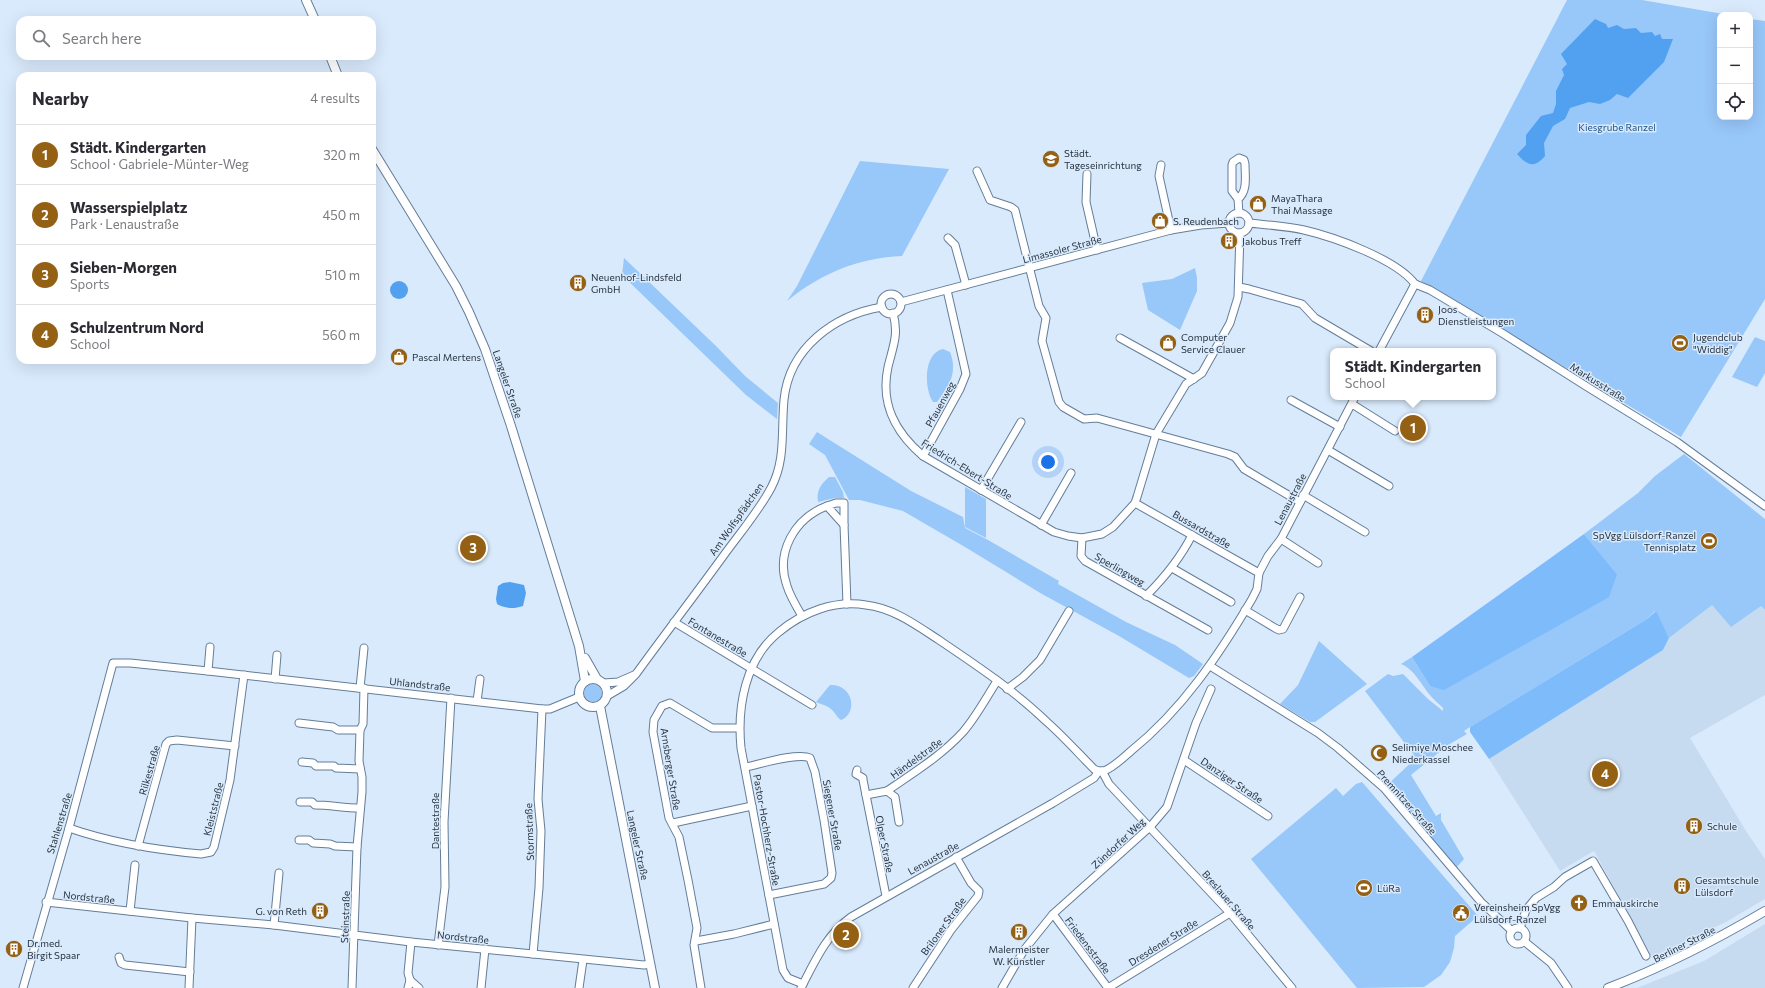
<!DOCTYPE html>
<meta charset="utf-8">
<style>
body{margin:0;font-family:Commissioner,sans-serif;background:#f7f7f7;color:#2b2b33}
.controls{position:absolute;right:12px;top:12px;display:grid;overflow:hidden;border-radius:8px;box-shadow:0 4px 16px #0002}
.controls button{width:36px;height:36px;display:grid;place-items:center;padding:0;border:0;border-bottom:1px solid #e1e1e2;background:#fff;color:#2b2b33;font:20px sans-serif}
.you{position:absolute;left:1048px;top:462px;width:14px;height:14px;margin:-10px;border:3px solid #fff;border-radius:50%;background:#1a73e8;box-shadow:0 0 0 6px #1a73e833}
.badge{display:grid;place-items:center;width:26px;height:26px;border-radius:50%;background:#946013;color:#fff;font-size:13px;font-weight:700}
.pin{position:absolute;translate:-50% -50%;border:2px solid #fff;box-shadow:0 1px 4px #0006}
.popup{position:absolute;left:1330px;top:348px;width:166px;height:52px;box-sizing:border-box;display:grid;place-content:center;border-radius:8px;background:#fff;filter:drop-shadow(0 1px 3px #0005);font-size:13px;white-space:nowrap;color:#7c7c81}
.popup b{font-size:15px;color:#2b2b33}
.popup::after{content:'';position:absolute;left:50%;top:100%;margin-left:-8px;border:8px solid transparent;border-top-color:#fff}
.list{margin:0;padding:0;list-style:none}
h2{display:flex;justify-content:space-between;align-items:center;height:52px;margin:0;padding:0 16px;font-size:17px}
h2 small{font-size:13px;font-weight:400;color:#7c7c81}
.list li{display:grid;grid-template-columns:26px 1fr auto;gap:12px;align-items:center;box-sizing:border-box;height:60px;padding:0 16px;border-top:1px solid #e1e1e2}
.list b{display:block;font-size:15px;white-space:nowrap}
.list p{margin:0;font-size:13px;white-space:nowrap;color:#7c7c81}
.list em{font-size:13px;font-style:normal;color:#7c7c81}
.icon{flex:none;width:22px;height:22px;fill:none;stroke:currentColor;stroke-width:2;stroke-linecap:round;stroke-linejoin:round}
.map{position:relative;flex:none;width:1765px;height:988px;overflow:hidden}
.search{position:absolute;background:#fff;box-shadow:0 4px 16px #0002;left:16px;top:16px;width:360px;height:44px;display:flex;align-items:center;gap:10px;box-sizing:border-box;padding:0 14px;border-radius:12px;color:#7c7c81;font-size:15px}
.panel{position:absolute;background:#fff;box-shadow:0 4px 16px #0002;left:16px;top:72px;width:360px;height:292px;border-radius:12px}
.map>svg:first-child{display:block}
.built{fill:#c7dbf0}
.green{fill:#98c7f9}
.forest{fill:#7ebbfb}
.water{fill:#52a1f0}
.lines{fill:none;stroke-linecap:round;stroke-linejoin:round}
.minor-casing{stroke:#647d98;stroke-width:9}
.tertiary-casing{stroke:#647d98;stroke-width:10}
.minor{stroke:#fff;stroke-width:7}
.tertiary{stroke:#fff;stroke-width:8}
.labels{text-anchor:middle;stroke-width:3;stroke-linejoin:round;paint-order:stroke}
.park-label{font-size:10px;fill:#1e5487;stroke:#d9eafc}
.poi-label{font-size:10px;fill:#293440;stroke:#d9eafc;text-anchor:start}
.street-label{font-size:10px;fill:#293440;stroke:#d9eafc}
</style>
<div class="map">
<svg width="1765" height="988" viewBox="0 0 1765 988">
<rect width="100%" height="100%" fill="#d9eafc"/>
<g class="built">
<polygon points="1712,604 1761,606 1765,610 1765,695 1690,738 1746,831 1765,859 1765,899 1726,922 1652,957 1594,851 1560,871 1489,759 1663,650 1669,638"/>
<polygon points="1765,924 1765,988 1637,988 1704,961"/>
</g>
<g class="green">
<polygon points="1567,0 1642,0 1729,15 1720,15 1720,117 1750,117 1750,19 1765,21 1765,299 1681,437 1421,281"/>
<path d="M860 161 949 169 902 256C858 258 822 273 787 301L797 286Z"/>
<polygon points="624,258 716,346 745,376 778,403 777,419 746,395 622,275"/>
<polygon points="1195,268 1197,278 1197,291 1180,330 1148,310 1142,283 1172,279"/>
<polygon points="1755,337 1765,341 1765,373 1757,387 1732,377"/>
<path d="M943 349 950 352C958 373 949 386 937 402H933C924 389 923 353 943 349Z"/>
<polygon points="817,432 911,491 963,517 965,528 988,540 1059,581 1058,584 1126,622 1175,645 1203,664 1194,676 1189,678 1119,636 1042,594 965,547 903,511 860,500 849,500 825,455 809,444"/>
<path d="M1684 454 1765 519V610L1761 606 1731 627 1712 605 1669 638 1655 611 1647 619 1470 727 1464 731 1467 734 1448 745 1411 775 1436 816 1441 813V820L1464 859 1456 868 1385 787 1416 758 1365 691 1388 674 1393 676 1403 674 1428 699 1443 711V708C1439 704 1433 699 1429 694 1421 684 1414 669 1401 664L1412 657 1430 686 1617 574 1584 534 1638 493 1655 476Z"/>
<path d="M829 477H835L843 492 844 498H835L818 502C816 491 821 484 829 477Z"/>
<polygon points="965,487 986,499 986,538 965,527"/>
<polygon points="1319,641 1367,684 1315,722 1310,722 1280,704 1298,685"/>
<circle cx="593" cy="693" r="9"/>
<path d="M830 685C854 684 858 714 841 720 836 717 836 713 832 710 827 705 822 705 816 702Z"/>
<polygon points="1362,782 1478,916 1455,936 1454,948 1450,962 1441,975 1424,987 1357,988 1251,859 1336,788 1343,796 1356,784"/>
<polygon points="846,928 852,931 852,945 838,939"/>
</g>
<g class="forest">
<polygon points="1584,534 1617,574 1609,597 1444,690 1430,686 1412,657"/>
<polygon points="1656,611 1669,638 1663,650 1489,759 1470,732 1470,727 1647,619"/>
</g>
<g class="water">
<path d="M1595 19 1606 24 1608 28 1617 25 1624 29 1636 28 1641 33 1652 32 1655 36 1660 34 1662 39H1673L1664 62 1628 98 1617 94 1610 100 1600 104 1589 102 1570 108 1565 119 1553 126 1544 143 1545 156C1534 169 1527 165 1517 154L1526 145V135L1541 116 1553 113 1556 104V91L1564 75 1562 69 1567 64 1561 54Z"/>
<circle cx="399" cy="290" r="9"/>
<path d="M510 582 524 585 526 593 523 606C514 609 506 609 497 604L496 599 498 586 503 583Z"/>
</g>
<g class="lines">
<defs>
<g id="minor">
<polyline points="1161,165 1159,176 1171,230"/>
<polyline points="977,171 990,200 1011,207 1015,210 1039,306 1046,318 1042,341 1059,402 1063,407 1084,419 1097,418 1228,454 1235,457 1244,469 1300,502"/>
<polyline points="1087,174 1086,202 1097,250"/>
<path d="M1238 199 1232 191V165L1233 162 1239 158 1244 160 1245 164C1245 176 1248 191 1238 199L1239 213"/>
<circle cx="1239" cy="223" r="10"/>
<path d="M1249 223C1267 225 1286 226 1304 230 1334 237 1396 259 1415 284"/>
<polyline points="948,238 955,245 966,285"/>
<polyline points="1415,284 1430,290 1502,333 1589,388 1677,442 1765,506"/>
<polyline points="1239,287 1249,289 1302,304 1315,318 1371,351"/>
<circle cx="891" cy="304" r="10"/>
<polyline points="901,302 1171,230 1201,225 1229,223"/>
<path d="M893 313C899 335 893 346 888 367 880 404 895 432 923 456L1054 532 1068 536 1082 538 1102 534 1113 527 1135 503 1137 497 1156 434 1186 384 1202 373 1230 323 1238 297 1240 233"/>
<polyline points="1120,338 1194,379"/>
<polyline points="1379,351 1415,284"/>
<polyline points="1291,400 1340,427"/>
<polyline points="1352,404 1395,431"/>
<polyline points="1328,450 1389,486"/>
<polyline points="923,456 960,389 966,374 947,290"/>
<polyline points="981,490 1021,422"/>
<polyline points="1303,495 1365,532"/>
<polygon points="836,503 844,503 844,525 827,506"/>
<polyline points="1135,503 1259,573"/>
<polyline points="844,525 847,604"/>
<polyline points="1041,525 1071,473"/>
<polyline points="1082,538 1081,556 1085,561 1208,630"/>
<polyline points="1281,539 1318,563"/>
<polyline points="1172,568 1231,602"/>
<path d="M1146 596C1165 577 1180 559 1192 535"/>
<polyline points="1245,610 1275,628 1279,630 1283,629 1300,597"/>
<path d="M802 616C796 606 790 596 787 586 775 552 795 518 827 506"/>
<polyline points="674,622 812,705"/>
<polyline points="1210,666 1318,733 1338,748 1384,788 1481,902 1512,931"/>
<polyline points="208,671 210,647"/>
<polyline points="275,679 277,655"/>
<polyline points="604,683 618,682 634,675"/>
<polyline points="360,688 364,648"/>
<polyline points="1007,689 1023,677 1040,660 1069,611"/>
<path d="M607 696 624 686 636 674C665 634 695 595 724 555 740 533 758 512 771 488 786 460 781 431 784 400 789 348 834 315 882 307"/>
<polyline points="477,701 480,679"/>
<polyline points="299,723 333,727 338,730 360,730"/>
<polyline points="1184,760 1268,816"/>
<polyline points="302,762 313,763 316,766 334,766 336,768 360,769"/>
<path d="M746 767C760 764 798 752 810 758L815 772 824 820 832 873 831 878 824 884 769 895"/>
<polyline points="857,770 856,774 863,778 863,780 886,896"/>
<polyline points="1102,771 1109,784 1230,913 1292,988"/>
<path d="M887 791C913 773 941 756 963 732 976 717 986 698 997 681"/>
<polyline points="866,795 887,791 895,797 899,822"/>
<path d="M300 802H312L315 805C330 805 344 808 360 808"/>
<polyline points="673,823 752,806"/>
<path d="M69 828C112 843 156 850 201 854L211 852 214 847 230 780 244 675"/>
<polyline points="299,840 309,840 313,843 330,844 335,846 357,847"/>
<polyline points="138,846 166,744 169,741 177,740 235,746"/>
<polyline points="46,902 192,918 274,925 411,942 644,965 650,964"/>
<polyline points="130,911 135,865"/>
<polyline points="1053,914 1108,988"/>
<polyline points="274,925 279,873"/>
<circle cx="1518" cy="936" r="8"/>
<polyline points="1520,928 1526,910 1536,898 1554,887 1565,877 1593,861 1628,921 1646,956"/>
<polyline points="696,941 734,934 774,924"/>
<polyline points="1525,942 1551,963 1568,988"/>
<polyline points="438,945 445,887 444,822 451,698"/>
<polyline points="533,954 539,888 541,831 538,799 542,709"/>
<polyline points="119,957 121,963 125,965 190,972"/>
<polyline points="410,980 419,988"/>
<path d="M803 984 788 978 783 970 741 748C737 707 745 659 779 632 803 612 834 600 866 605 893 608 916 625 939 640 976 665 1015 691 1047 722 1064 737 1079 754 1094 769L1098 771H1104C1114 767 1123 758 1131 751 1182 710 1219 655 1252 599L1257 589 1259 573 1268 556 1281 539 1355 397"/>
<polyline points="23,988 69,828 113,663 130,663 208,671 542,709 550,709 579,697"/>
<polyline points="189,988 192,918"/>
<polyline points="352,988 357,847 362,792 362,777 359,761 360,730 363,724 364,688"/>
<polyline points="408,988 410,980 408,973 411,942"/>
<polyline points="481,988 485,949"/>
<polyline points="579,988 583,960"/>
<polyline points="701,988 694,945 697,928 688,880 679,837 669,818 653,732 654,720 662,706 670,703 712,728 739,728"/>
<path d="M801 988C815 961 826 935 851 917L1053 803 1094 778 1099 771"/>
<polyline points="913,988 951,930 978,896 979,891 971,883 956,857"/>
<polyline points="1002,988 1024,950 1053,914 1150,827 1167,807 1196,723 1211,689"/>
<polyline points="1108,988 1230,913"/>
</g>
<g id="tertiary">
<polyline points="306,0 315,20"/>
<polyline points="330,56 338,76"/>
<polyline points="372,149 456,286 469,312 485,349 511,426 579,646 585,681"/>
<polyline points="585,658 597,679"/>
<circle cx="593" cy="693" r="14"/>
<polyline points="600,706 655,988"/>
<path d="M1608 988C1663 967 1714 941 1765 911"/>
</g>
</defs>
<use href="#minor" class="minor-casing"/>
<use href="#tertiary" class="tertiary-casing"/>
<use href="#minor" class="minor"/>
<use href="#tertiary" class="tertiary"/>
</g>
<defs>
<symbol id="school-disc" viewBox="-11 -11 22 22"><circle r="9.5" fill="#946013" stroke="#d9eafc"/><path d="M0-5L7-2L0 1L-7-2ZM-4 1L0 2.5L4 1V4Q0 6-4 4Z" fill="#fff"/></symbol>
<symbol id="shop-disc" viewBox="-11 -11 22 22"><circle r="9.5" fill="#946013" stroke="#d9eafc"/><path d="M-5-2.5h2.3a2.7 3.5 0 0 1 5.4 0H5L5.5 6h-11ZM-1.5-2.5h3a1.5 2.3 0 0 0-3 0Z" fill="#fff"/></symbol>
<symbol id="building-disc" viewBox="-11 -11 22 22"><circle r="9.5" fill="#946013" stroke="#d9eafc"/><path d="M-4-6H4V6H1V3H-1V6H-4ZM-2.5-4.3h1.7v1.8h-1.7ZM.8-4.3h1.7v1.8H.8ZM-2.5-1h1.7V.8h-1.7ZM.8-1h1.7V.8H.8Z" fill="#fff"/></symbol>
<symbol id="stadium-disc" viewBox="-11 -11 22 22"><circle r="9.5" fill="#946013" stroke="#d9eafc"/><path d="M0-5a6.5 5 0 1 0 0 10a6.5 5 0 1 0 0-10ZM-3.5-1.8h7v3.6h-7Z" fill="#fff"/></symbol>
<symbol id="mosque-disc" viewBox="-11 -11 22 22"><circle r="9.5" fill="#946013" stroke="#d9eafc"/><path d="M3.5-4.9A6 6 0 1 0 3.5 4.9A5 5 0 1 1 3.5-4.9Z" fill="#fff"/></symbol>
<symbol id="church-disc" viewBox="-11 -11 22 22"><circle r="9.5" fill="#946013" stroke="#d9eafc"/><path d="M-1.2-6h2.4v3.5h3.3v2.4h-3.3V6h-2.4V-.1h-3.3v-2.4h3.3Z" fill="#fff"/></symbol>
<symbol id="civic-disc" viewBox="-11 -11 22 22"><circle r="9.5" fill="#946013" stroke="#d9eafc"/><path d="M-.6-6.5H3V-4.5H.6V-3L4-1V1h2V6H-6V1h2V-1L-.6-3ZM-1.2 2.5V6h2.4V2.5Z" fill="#fff"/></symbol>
</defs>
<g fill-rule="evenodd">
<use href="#school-disc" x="1041" y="149" width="20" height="20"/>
<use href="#shop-disc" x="1248" y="194" width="20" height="20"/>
<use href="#shop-disc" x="1150" y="211" width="20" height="20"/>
<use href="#building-disc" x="1219" y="231" width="20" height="20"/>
<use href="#building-disc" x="568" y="273" width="20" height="20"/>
<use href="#building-disc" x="1415" y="305" width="20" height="20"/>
<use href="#shop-disc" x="1158" y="333" width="20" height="20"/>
<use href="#stadium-disc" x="1670" y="333" width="20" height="20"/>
<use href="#shop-disc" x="389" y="347" width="20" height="20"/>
<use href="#stadium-disc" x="1699" y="531" width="20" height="20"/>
<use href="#mosque-disc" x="1369" y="743" width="20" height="20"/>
<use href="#building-disc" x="1684" y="816" width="20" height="20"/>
<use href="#building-disc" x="1672" y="876" width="20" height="20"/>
<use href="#stadium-disc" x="1354" y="878" width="20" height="20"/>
<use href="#church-disc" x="1569" y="893" width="20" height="20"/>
<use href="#building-disc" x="310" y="901" width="20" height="20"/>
<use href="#civic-disc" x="1451" y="903" width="20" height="20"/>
<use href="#building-disc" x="1009" y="922" width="20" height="20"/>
<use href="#building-disc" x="4" y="939" width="20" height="20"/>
</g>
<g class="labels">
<g class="park-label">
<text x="1617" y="131">Kiesgrube Ranzel</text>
</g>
<g class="poi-label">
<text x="1064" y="157">Städt.<tspan x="1064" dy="12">Tageseinrichtung</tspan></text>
<text x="1271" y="202">MayaThara<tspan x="1271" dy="12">Thai Massage</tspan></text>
<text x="1173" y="225">S. Reudenbach</text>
<text x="1242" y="245">Jakobus Treff</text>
<text x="591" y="281">Neuenhof-Lindsfeld<tspan x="591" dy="12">GmbH</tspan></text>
<text x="1438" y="313">Joos<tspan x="1438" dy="12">Dienstleistungen</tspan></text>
<text x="1181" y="341">Computer<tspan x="1181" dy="12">Service Clauer</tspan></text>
<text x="1693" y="341">Jugendclub<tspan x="1693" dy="12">"Widdig"</tspan></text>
<text x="412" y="361">Pascal Mertens</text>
<text x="1696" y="539" text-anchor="end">SpVgg Lülsdorf-Ranzel<tspan x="1696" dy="12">Tennisplatz</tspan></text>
<text x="1392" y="751">Selimiye Moschee<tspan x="1392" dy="12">Niederkassel</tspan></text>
<text x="1707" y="830">Schule</text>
<text x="1695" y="884">Gesamtschule<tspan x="1695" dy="12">Lülsdorf</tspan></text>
<text x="1377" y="892">LüRa</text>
<text x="1592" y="907">Emmauskirche</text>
<text x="1474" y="911">Vereinsheim SpVgg<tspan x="1474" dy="12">Lülsdorf-Ranzel</tspan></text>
<text x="307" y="915" text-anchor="end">G. von Reth</text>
<text x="27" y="947">Dr.med.<tspan x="27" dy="12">Birgit Spaar</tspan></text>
<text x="1019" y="953" text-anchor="middle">Malermeister<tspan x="1019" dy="12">W. Künstler</tspan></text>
</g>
<g class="street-label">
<text transform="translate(1062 249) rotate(-15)" y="4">Limassoler Straße</text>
<text transform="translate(1598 382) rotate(32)" y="4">Markusstraße</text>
<text transform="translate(508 384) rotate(71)" y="4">Langeler Straße</text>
<text transform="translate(940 404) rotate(-61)" y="4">Pfauenweg</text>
<text transform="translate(967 469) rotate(32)" y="4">Friedrich-Ebert-Straße</text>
<text transform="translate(1290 499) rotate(-62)" y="4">Lenaustraße</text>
<text transform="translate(736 519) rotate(-55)" y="4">Am Wolfspfädchen</text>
<text transform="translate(1202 529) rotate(30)" y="4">Bussardstraße</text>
<text transform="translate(1120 569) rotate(30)" y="4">Sperlingweg</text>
<text transform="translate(718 637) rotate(31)" y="4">Fontanestraße</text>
<text transform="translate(420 684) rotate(6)" y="4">Uhlandstraße</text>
<text transform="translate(916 758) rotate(-36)" y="4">Händelstraße</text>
<text transform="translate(671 769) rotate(81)" y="4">Arnsberger Straße</text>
<text transform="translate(149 770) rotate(-74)" y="4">Rilkestraße</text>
<text transform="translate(1232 780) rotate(34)" y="4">Danziger Straße</text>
<text transform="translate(1407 802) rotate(48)" y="4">Premnitzer Straße</text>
<text transform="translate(213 809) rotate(-76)" y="4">Kleiststraße</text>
<text transform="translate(833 815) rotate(80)" y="4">Siegener Straße</text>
<text transform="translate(435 821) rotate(-90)" y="4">Dantestraße</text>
<text transform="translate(59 823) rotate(-73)" y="4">Stahlenstraße</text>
<text transform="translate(767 830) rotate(80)" y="4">Pastor-Hochherz-Straße</text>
<text transform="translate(529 832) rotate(-92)" y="4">Stormstraße</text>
<text transform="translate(1118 843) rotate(-43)" y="4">Zündorfer Weg</text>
<text transform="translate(885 844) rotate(79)" y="4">Olper Straße</text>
<text transform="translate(638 845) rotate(78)" y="4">Langeler Straße</text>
<text transform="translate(933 858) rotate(-29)" y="4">Lenaustraße</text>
<text transform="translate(89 897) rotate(6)" y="4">Nordstraße</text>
<text transform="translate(1229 900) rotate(49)" y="4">Breslauer Straße</text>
<text transform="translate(345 917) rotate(-88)" y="4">Steinstraße</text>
<text transform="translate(943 926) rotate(-54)" y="4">Briloner Straße</text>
<text transform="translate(463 937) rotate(6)" y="4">Nordstraße</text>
<text transform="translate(1163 942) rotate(-32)" y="4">Dresdener Straße</text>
<text transform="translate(1684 944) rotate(-27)" y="4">Berliner Straße</text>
<text transform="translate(1088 945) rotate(53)" y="4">Friedensstraße</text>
</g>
</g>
</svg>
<div class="controls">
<button>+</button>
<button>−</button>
<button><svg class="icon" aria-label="locate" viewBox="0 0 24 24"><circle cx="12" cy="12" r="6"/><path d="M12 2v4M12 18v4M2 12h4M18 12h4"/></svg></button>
</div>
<div class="you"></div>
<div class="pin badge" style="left:1413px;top:428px">1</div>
<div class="popup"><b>Städt. Kindergarten</b>School</div>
<div class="pin badge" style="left:846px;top:935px">2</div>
<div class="pin badge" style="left:473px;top:548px">3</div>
<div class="pin badge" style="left:1605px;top:774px">4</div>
<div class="search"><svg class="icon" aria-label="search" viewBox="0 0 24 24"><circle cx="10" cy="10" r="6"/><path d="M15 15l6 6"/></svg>Search here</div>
<section class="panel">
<h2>Nearby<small>4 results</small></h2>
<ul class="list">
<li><span class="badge">1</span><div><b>Städt. Kindergarten</b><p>School · Gabriele-Münter-Weg</p></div><em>320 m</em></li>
<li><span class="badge">2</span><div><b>Wasserspielplatz</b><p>Park · Lenaustraße</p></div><em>450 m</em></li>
<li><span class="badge">3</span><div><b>Sieben-Morgen</b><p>Sports</p></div><em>510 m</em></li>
<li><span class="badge">4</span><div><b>Schulzentrum Nord</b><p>School</p></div><em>560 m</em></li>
</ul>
</section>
</div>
